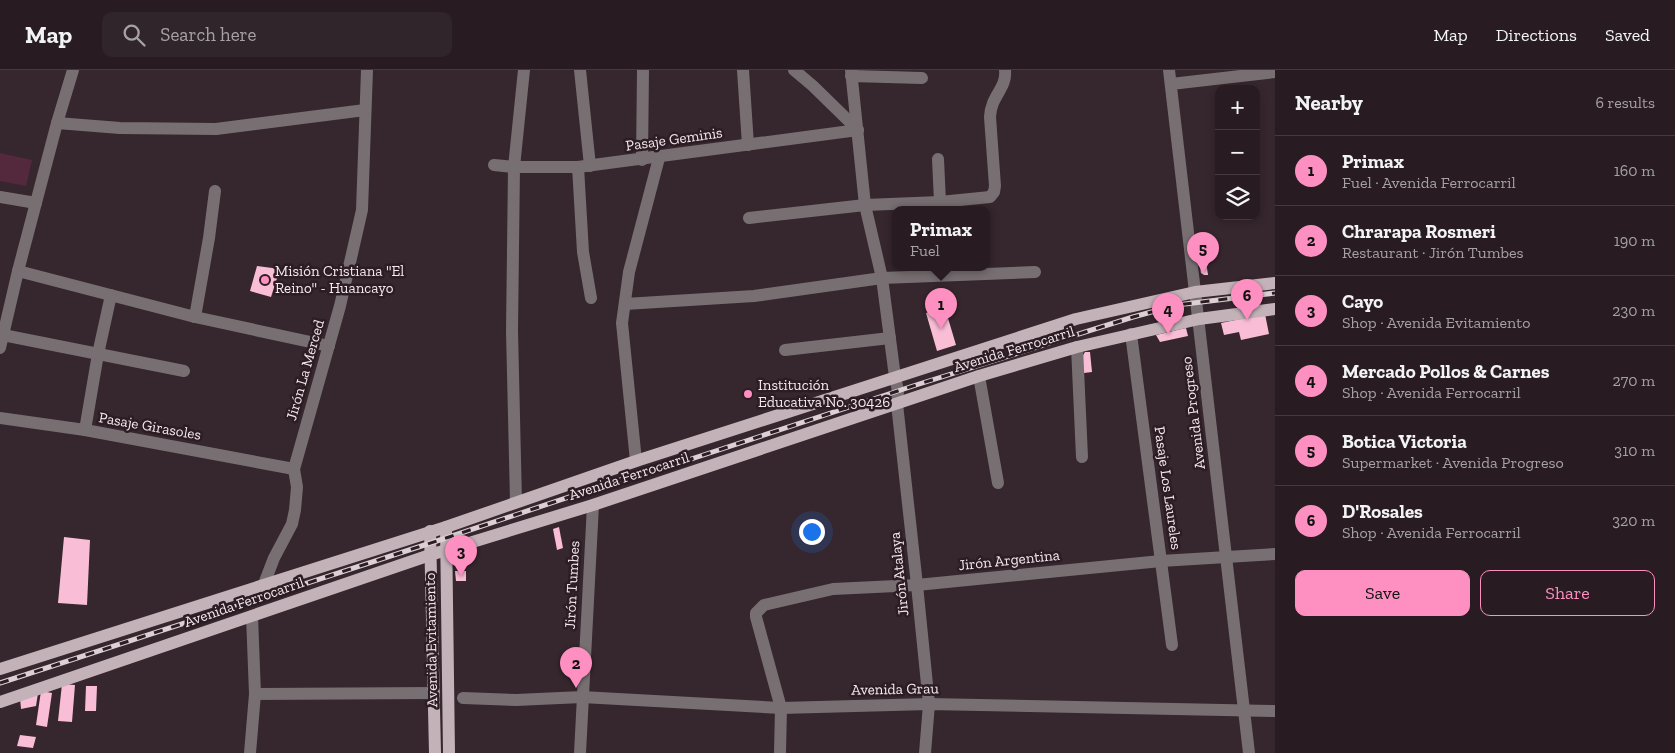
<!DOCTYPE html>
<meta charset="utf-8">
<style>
body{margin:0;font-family:"Zilla Slab",serif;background:#30252a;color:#f1f3f6}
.controls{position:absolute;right:15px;top:15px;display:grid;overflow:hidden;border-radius:10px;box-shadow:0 2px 8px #0003}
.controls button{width:45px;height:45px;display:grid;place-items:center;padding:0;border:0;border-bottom:1px solid #443a40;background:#281c22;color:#f1f3f6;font:25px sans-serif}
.you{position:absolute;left:811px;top:461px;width:18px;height:18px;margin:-12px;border:4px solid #fff;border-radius:50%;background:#1a73e8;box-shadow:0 0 0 8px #1a73e833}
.badge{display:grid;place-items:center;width:32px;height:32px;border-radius:50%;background:#fd8fc1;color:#111;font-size:16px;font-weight:700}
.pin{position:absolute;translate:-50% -41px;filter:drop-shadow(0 1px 2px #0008)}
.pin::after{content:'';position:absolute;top:26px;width:18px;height:15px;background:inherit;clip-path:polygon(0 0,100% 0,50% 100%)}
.popup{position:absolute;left:892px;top:136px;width:98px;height:65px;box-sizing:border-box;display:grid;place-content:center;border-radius:10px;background:#281c22;filter:drop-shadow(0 1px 4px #0005);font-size:16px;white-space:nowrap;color:#a5a1a5}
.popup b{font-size:19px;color:#f1f3f6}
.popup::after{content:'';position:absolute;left:50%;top:100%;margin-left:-10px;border:10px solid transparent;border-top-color:#281c22}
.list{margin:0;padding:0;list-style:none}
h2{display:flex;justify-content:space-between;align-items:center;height:65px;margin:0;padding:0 20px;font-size:21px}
h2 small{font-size:16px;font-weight:400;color:#a5a1a5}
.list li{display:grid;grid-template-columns:32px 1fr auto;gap:15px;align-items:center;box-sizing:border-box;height:70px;padding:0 20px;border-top:1px solid #443a40}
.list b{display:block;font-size:19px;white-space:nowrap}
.list p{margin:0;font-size:16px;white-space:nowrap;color:#a5a1a5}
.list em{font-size:16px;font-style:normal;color:#a5a1a5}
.actions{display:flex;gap:10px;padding:15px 20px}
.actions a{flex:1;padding:11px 0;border:1px solid #fd8fc1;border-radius:10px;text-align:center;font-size:18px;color:#fd8fc1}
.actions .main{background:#fd8fc1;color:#111}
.icon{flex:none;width:28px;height:28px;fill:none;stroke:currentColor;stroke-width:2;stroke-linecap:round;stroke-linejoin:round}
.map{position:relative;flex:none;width:1275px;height:683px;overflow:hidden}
header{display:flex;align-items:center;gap:30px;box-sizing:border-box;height:70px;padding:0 25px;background:#281c22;border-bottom:1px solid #443a40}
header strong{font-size:24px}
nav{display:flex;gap:28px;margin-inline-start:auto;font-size:18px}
.search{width:350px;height:45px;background:#30252a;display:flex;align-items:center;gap:12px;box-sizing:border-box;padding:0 18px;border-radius:10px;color:#a5a1a5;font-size:19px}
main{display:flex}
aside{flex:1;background:#281c22}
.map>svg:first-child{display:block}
.green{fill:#54293d}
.building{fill:#f9bed6}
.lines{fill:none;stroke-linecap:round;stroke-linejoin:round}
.minor{stroke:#786f72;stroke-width:12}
.major{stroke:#c4b2b9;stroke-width:12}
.rail-casing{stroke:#dcd0d4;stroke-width:5}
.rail{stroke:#2c1c23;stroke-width:3;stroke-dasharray:9;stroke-linecap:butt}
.poi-dot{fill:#fd8fc1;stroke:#2c1c23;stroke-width:2}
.labels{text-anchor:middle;stroke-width:5;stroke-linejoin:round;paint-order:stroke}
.street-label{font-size:15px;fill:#f4e9ed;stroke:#2c1c23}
.poi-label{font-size:15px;fill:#f4e9ed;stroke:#2c1c23;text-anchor:start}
</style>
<header>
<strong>Map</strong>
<div class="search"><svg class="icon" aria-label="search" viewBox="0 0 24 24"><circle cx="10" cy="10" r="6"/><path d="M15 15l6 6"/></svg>Search here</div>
<nav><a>Map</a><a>Directions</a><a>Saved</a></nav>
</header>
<main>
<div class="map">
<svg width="1275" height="683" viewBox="0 0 1275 683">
<rect width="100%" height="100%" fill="#36262d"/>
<polygon class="green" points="0,83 32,90 26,116 0,111"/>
<g class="building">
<polygon points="1205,185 1208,205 1204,205 1201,203 1198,186"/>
<polygon points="257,196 280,199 271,227 250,221"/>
<polygon points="945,238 956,275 937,281 926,243"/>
<polygon points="1265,244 1269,264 1241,270 1239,262 1224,265 1221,253"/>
<polygon points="1186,258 1188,266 1160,272 1156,265"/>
<polygon points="1085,282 1090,282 1092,302 1084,303 1082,287"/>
<polygon points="559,457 563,478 557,480 553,459"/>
<polygon points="64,467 90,470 87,535 58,533"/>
<polygon points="455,501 466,501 466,511 456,511"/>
<polygon points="62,614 75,615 72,652 58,651"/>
<polygon points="86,616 97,616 96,641 85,641"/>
<polygon points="41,621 52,623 47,657 36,655"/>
<polygon points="38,623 36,636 21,639 20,628"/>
<polygon points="20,665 36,667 33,678 17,676"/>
</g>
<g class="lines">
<g class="minor">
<polyline points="580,0 590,96"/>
<polyline points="743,0 748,75"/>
<polyline points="794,0 813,16 858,60"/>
<polyline points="851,0 865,135 882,208 895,307 898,321 897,334 917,515 929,634 925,683"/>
<polyline points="1169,0 1249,683"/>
<polyline points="851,6 922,8"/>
<polyline points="1171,14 1275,2"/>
<polyline points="57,53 120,58 216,59 365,40"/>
<polyline points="938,89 940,132"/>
<polyline points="642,90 643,0"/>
<polyline points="494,95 514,97 578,97 858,60"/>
<polyline points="578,97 583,182 591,228"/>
<polyline points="0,127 36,133"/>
<path d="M749 148 865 135 940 132 990 127 994 122 995 116 990 47C991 25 1007 19 1005 0"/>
<polyline points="18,201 195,247 329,276"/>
<polyline points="625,234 754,226 882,208 1035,202"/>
<polyline points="195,247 209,168 215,121"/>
<polyline points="1131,264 1172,575"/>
<polyline points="3,265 184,301"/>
<polyline points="1077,277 1082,387"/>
<polyline points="0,278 18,201 57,53 73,0"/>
<polyline points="785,280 890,268"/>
<polyline points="979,306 998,413"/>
<polyline points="0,348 85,360 294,399"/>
<polyline points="85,360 98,284 111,225"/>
<polyline points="636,391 622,253 629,202 659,88"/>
<polyline points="516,432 512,261 514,97 524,0"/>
<polyline points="264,514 274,488 292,454 295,440 297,417 294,399 340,236 362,140 367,0"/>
<polyline points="255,624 434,623"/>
<polyline points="463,628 516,630 582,627 781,638 929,634 1275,641"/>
<polyline points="250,683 255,624 252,546"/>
<polyline points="580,683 593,435"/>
<polyline points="780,683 781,638 756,547 756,543 764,535 833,519 917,515 1161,491 1275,484"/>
</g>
<g class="major">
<polyline points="446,457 449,683"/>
<polyline points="430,461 435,683"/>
<polyline points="0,599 446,457 636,391 1076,249 1195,222 1275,213"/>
<polyline points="0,632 430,485 593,435 979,306 1077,277 1199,249 1275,239"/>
</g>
<defs>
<polyline id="rail" points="0,613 446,468 641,403 679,393 916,315 1133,247 1177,235 1275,223"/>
</defs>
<use href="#rail" class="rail-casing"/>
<use href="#rail" class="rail"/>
</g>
<g class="poi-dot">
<circle cx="265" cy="210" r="5"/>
<circle cx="748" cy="324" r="5"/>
</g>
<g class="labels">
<g class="street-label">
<text transform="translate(674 69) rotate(-8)" y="5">Pasaje Geminis</text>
<text transform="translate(1014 279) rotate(-17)" y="5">Avenida Ferrocarril</text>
<text transform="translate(305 300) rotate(-74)" y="5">Jirón La Merced</text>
<text transform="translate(1193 343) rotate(-97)" y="5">Avenida Progreso</text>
<text transform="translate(150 356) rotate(10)" y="5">Pasaje Girasoles</text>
<text transform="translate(629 406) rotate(-18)" y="5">Avenida Ferrocarril</text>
<text transform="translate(1168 418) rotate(82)" y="5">Pasaje Los Laureles</text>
<text transform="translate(1009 490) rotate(-6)" y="5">Jirón Argentina</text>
<text transform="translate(899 504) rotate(-96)" y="5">Jirón Atalaya</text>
<text transform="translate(572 515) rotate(-87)" y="5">Jirón Tumbes</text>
<text transform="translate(244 532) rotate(-19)" y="5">Avenida Ferrocarril</text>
<text transform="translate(431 570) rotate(-91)" y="5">Avenida Evitamiento</text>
<text transform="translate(895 619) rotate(-1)" y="5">Avenida Grau</text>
</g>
<g class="poi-label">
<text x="275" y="206">Misión Cristiana "El<tspan x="275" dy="17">Reino" - Huancayo</tspan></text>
<text x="758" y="320">Institución<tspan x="758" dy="17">Educativa No. 30426</tspan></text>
</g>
</g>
</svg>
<div class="controls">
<button>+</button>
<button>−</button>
<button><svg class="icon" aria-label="layers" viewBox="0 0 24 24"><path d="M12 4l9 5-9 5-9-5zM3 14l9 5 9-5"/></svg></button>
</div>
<div class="you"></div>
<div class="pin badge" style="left:941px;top:259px">1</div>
<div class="popup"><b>Primax</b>Fuel</div>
<div class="pin badge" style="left:576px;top:618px">2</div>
<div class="pin badge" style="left:461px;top:506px">3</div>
<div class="pin badge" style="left:1168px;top:264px">4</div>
<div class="pin badge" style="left:1203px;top:203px">5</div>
<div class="pin badge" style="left:1247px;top:250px">6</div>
</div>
<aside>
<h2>Nearby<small>6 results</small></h2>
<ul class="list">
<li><span class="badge">1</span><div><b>Primax</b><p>Fuel · Avenida Ferrocarril</p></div><em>160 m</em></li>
<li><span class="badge">2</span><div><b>Chrarapa Rosmeri</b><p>Restaurant · Jirón Tumbes</p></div><em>190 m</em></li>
<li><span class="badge">3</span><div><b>Cayo</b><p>Shop · Avenida Evitamiento</p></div><em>230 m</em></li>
<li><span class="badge">4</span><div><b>Mercado Pollos &amp; Carnes</b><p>Shop · Avenida Ferrocarril</p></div><em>270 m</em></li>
<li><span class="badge">5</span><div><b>Botica Victoria</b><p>Supermarket · Avenida Progreso</p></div><em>310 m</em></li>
<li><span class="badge">6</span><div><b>D'Rosales</b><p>Shop · Avenida Ferrocarril</p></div><em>320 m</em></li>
</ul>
<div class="actions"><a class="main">Save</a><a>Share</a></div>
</aside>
</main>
